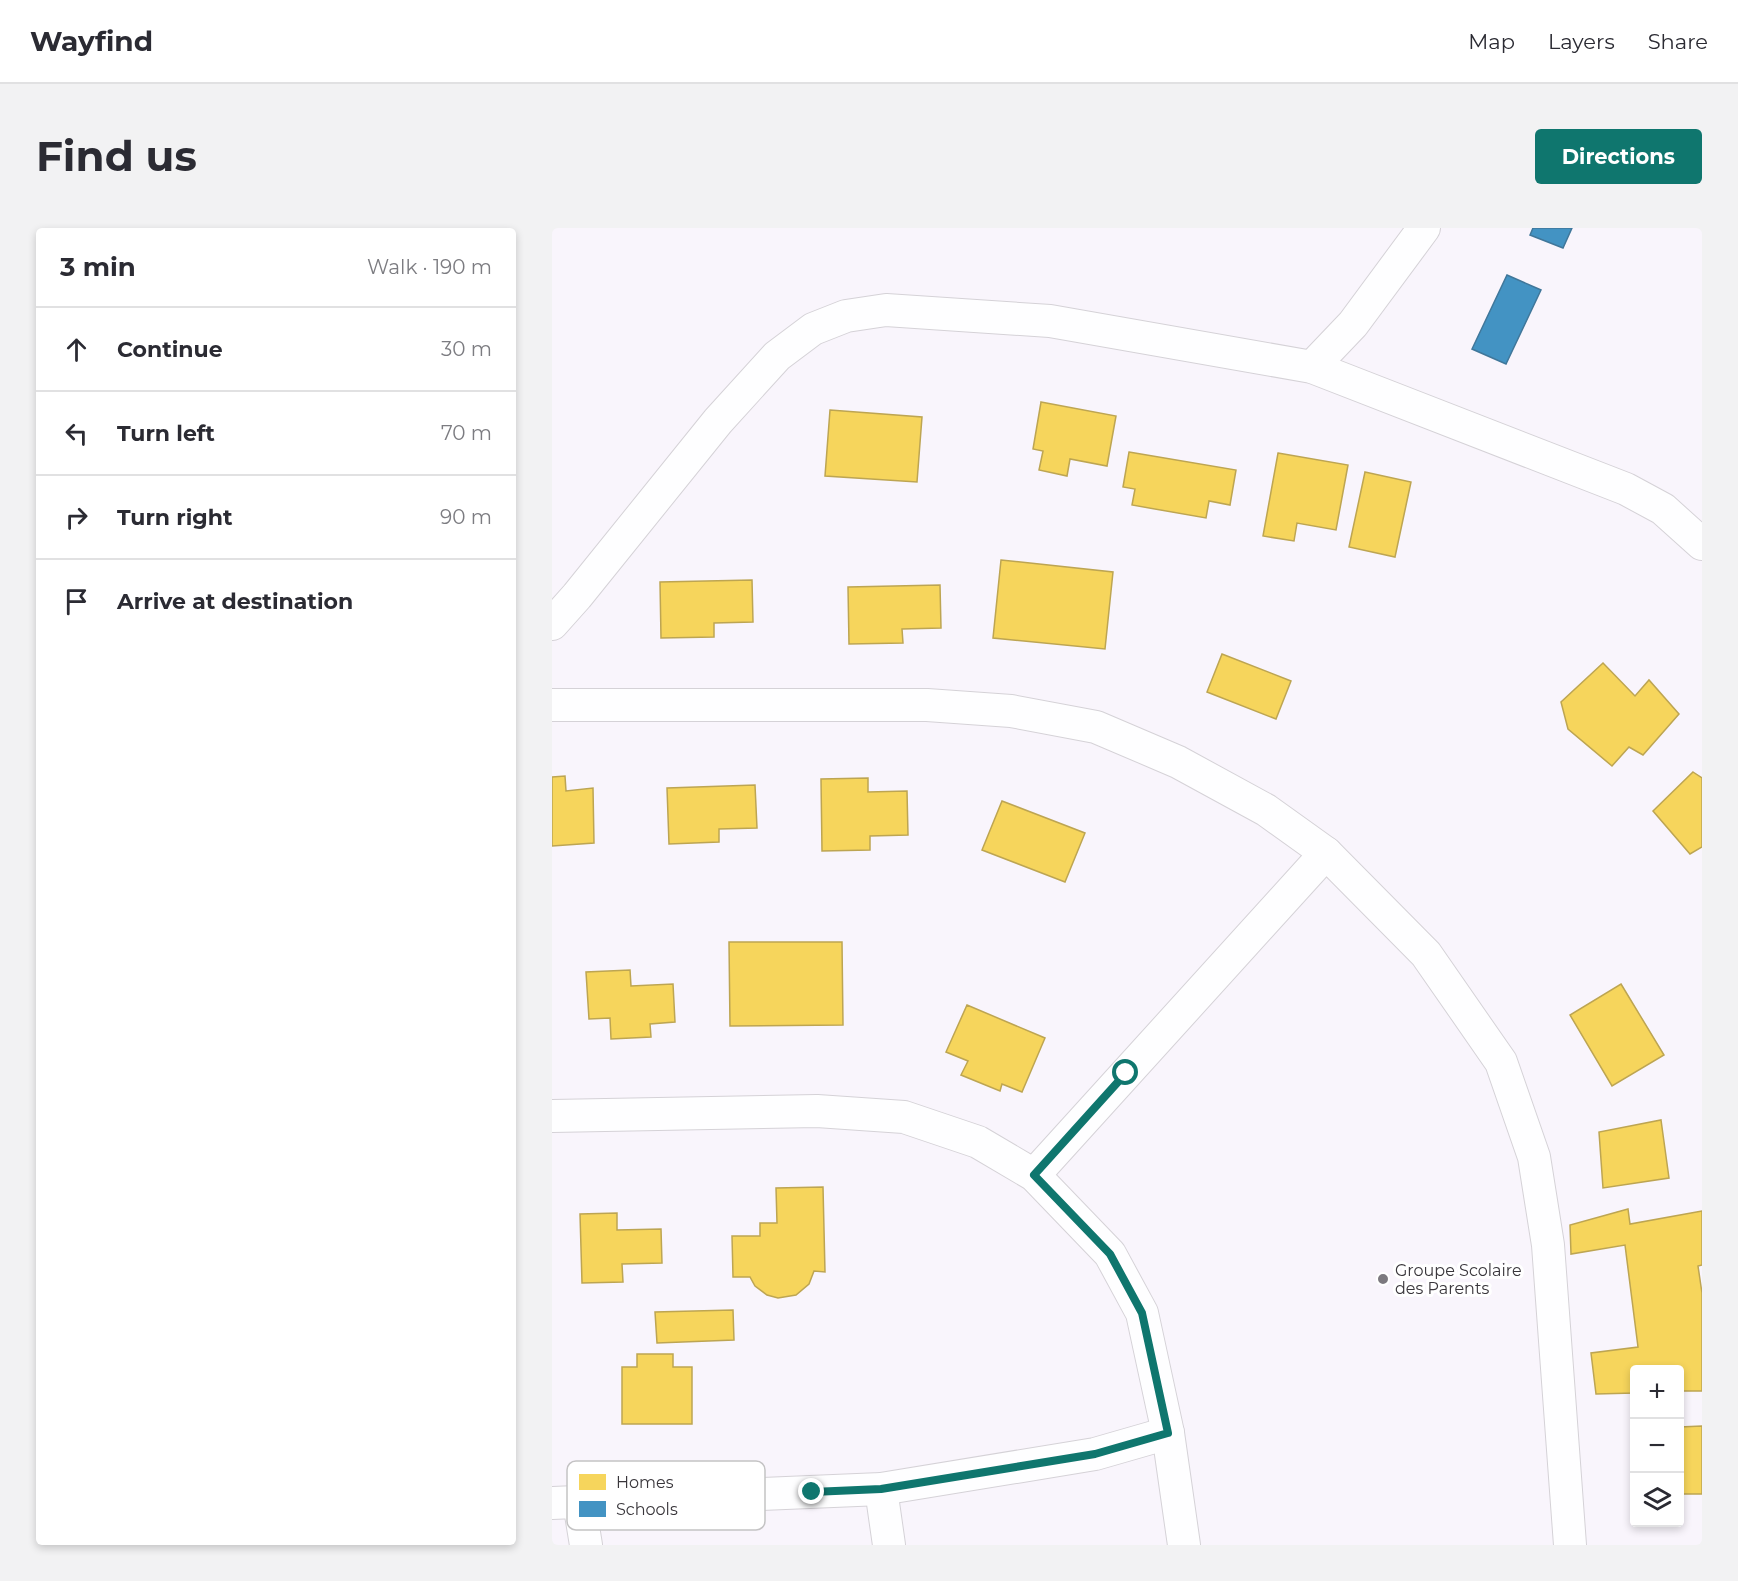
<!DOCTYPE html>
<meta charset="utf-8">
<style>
body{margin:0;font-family:Montserrat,sans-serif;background:#f2f2f3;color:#2b2b33}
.controls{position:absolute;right:18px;bottom:18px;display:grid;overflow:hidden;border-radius:6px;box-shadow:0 3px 9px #0003}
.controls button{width:54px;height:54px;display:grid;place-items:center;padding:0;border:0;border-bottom:2px solid #e1e1e2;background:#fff;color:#2b2b33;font:30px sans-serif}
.stop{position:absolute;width:18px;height:18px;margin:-14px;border:4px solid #0f766e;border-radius:50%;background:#fff}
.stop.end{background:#0f766e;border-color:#fff;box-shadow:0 2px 6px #0008}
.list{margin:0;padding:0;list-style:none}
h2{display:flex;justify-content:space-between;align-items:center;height:78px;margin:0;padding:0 24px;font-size:26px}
h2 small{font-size:20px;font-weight:400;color:#7c7c81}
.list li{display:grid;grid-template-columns:39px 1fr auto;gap:18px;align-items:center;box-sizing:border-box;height:84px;padding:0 24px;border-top:2px solid #e1e1e2}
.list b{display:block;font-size:22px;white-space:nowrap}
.list em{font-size:20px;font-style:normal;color:#7c7c81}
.icon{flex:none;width:33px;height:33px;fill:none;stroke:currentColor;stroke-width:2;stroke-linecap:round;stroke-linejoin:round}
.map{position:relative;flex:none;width:1150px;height:1317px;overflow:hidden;border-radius:6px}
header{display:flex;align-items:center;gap:36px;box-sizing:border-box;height:84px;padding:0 30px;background:#fff;border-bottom:2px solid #e1e1e2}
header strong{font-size:28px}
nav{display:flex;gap:33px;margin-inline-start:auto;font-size:21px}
.intro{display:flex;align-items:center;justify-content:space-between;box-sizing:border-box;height:144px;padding:0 36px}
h1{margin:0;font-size:42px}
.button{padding:15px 27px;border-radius:6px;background:#0f766e;color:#fff;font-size:21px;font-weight:700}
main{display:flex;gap:36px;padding:0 36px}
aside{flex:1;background:#fff;border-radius:6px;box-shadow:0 3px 9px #0003}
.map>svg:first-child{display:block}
.homes{fill:#f6d55c;stroke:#bda552;stroke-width:1.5}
.schools{fill:#4393c3;stroke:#40779a;stroke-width:1.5}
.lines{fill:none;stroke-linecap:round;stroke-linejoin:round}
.street-casing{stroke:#d5d2d7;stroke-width:34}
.street{stroke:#fefeff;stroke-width:32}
.route{stroke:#0f766e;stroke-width:8}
.poi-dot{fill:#7c797f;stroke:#fff;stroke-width:2}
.labels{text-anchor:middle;stroke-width:6;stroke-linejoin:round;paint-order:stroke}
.poi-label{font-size:16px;fill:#39363b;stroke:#fff;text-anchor:start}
.key{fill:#fff;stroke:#c4c3c4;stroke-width:1.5}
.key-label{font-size:16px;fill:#39363b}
</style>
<header>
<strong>Wayfind</strong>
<nav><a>Map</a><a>Layers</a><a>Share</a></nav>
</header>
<div class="intro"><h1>Find us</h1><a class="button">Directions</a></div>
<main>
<aside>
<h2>3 min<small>Walk · 190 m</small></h2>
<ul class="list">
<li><svg class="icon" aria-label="ahead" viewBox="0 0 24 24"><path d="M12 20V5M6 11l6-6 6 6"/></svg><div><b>Continue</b></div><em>30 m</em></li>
<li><svg class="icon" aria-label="left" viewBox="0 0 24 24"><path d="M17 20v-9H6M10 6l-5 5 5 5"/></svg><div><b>Turn left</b></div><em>70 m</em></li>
<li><svg class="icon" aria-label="right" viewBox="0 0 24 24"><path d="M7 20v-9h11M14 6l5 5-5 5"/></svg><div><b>Turn right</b></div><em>90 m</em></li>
<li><svg class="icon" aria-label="arrive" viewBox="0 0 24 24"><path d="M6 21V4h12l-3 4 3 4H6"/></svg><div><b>Arrive at destination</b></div></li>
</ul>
</aside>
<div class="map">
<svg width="1150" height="1317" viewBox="0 0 1150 1317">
<rect width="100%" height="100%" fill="#f9f5fc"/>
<g class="homes">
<polygon points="489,174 564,188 555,238 518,231 515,248 487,242 491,223 481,221"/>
<polygon points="278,182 370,189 365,254 273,248"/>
<polygon points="577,224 684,242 678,277 657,273 654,290 580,277 583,261 571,259"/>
<polygon points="726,225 796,237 784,302 745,295 742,313 711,308"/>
<polygon points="813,244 859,254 843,329 797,319"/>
<polygon points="449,332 561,344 553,421 441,410"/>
<polygon points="200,352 201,394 162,395 162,409 109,410 108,354"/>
<polygon points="388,357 389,400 350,401 351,415 297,416 296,359"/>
<polygon points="670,426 739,453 724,491 655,464"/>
<polygon points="1051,435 1083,468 1097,452 1127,486 1091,527 1077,519 1060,538 1016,501 1009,474"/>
<polygon points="1141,544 1150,550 1150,619 1138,626 1101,583"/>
<polygon points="13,548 14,563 41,560 42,615 0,618 0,549"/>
<polygon points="316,550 316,564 355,563 356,607 318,608 318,622 270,623 269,551"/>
<polygon points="203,557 205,600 167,601 167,614 117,616 115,560"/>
<polygon points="450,573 533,605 513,654 430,622"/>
<polygon points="177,714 290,714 291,797 178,798"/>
<polygon points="78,742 79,758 121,756 123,794 98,796 99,809 59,811 58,790 37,791 34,744"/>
<polygon points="1069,756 1112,827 1060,858 1018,787"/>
<polygon points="415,777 493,810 470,864 450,856 448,863 409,847 416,833 394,824"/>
<polygon points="1109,892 1117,950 1051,960 1047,904"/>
<polygon points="271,959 273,1044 262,1043 257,1056 244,1067 226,1070 215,1067 203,1058 198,1049 181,1049 180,1008 208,1008 208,995 225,995 224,960"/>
<polygon points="1076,981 1078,996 1150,983 1150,1037 1146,1038 1150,1065 1150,1163 1128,1163 1128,1142 1082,1142 1082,1165 1044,1166 1039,1125 1086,1119 1073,1017 1019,1026 1018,997"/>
<polygon points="65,985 65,1002 109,1001 110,1035 70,1036 71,1054 30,1055 28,986"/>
<polygon points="181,1082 182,1112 105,1115 103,1084"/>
<polygon points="85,1126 121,1126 121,1139 140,1139 140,1196 70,1196 70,1139 85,1139"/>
<polygon points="1150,1198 1150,1266 1128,1266 1128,1199"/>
</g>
<g class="schools">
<polygon points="981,0 1020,0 1011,20 978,7"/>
<polygon points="955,47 989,62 954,136 920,121"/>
</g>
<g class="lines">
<defs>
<g id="street">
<polyline points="760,139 801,96 872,0"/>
<polyline points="0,396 25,368 166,193 225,128 261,101 294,88 334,82 498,93 760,139 1074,261 1111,281 1150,316"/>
<polyline points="0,477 375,477 459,483 544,499 626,534 714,582 774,625 874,726 949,834 982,929 996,1017 1018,1317"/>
<polyline points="0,888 265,883 352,889 426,914 482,947 558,1026 590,1085 616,1205 632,1317"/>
<polyline points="482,947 774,625"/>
<polyline points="329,1261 337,1317"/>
<polyline points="27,1274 34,1317"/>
<polyline points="0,1275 329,1261 543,1226 616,1205"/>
</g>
</defs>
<use href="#street" class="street-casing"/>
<use href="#street" class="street"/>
</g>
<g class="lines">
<polyline class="route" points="260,1264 329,1261 543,1226 616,1205 590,1085 558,1026 482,947 574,845"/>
</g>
<circle class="poi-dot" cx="831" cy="1051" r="6"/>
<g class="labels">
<g class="poi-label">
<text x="843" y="1048">Groupe Scolaire<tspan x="843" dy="18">des Parents</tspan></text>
</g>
</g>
<rect x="15" y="1233" width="198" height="69" rx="9" class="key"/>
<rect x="27" y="1246" width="27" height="16" fill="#f6d55c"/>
<rect x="27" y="1273" width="27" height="16" fill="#4393c3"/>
<g class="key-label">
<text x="64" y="1260">Homes</text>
<text x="64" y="1287">Schools</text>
</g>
</svg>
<div class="controls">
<button>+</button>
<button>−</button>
<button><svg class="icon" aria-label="layers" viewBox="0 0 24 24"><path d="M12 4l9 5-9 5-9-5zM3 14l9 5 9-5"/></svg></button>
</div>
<div class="stop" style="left:574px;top:845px"></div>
<div class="stop end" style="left:260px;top:1264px"></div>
</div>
</main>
